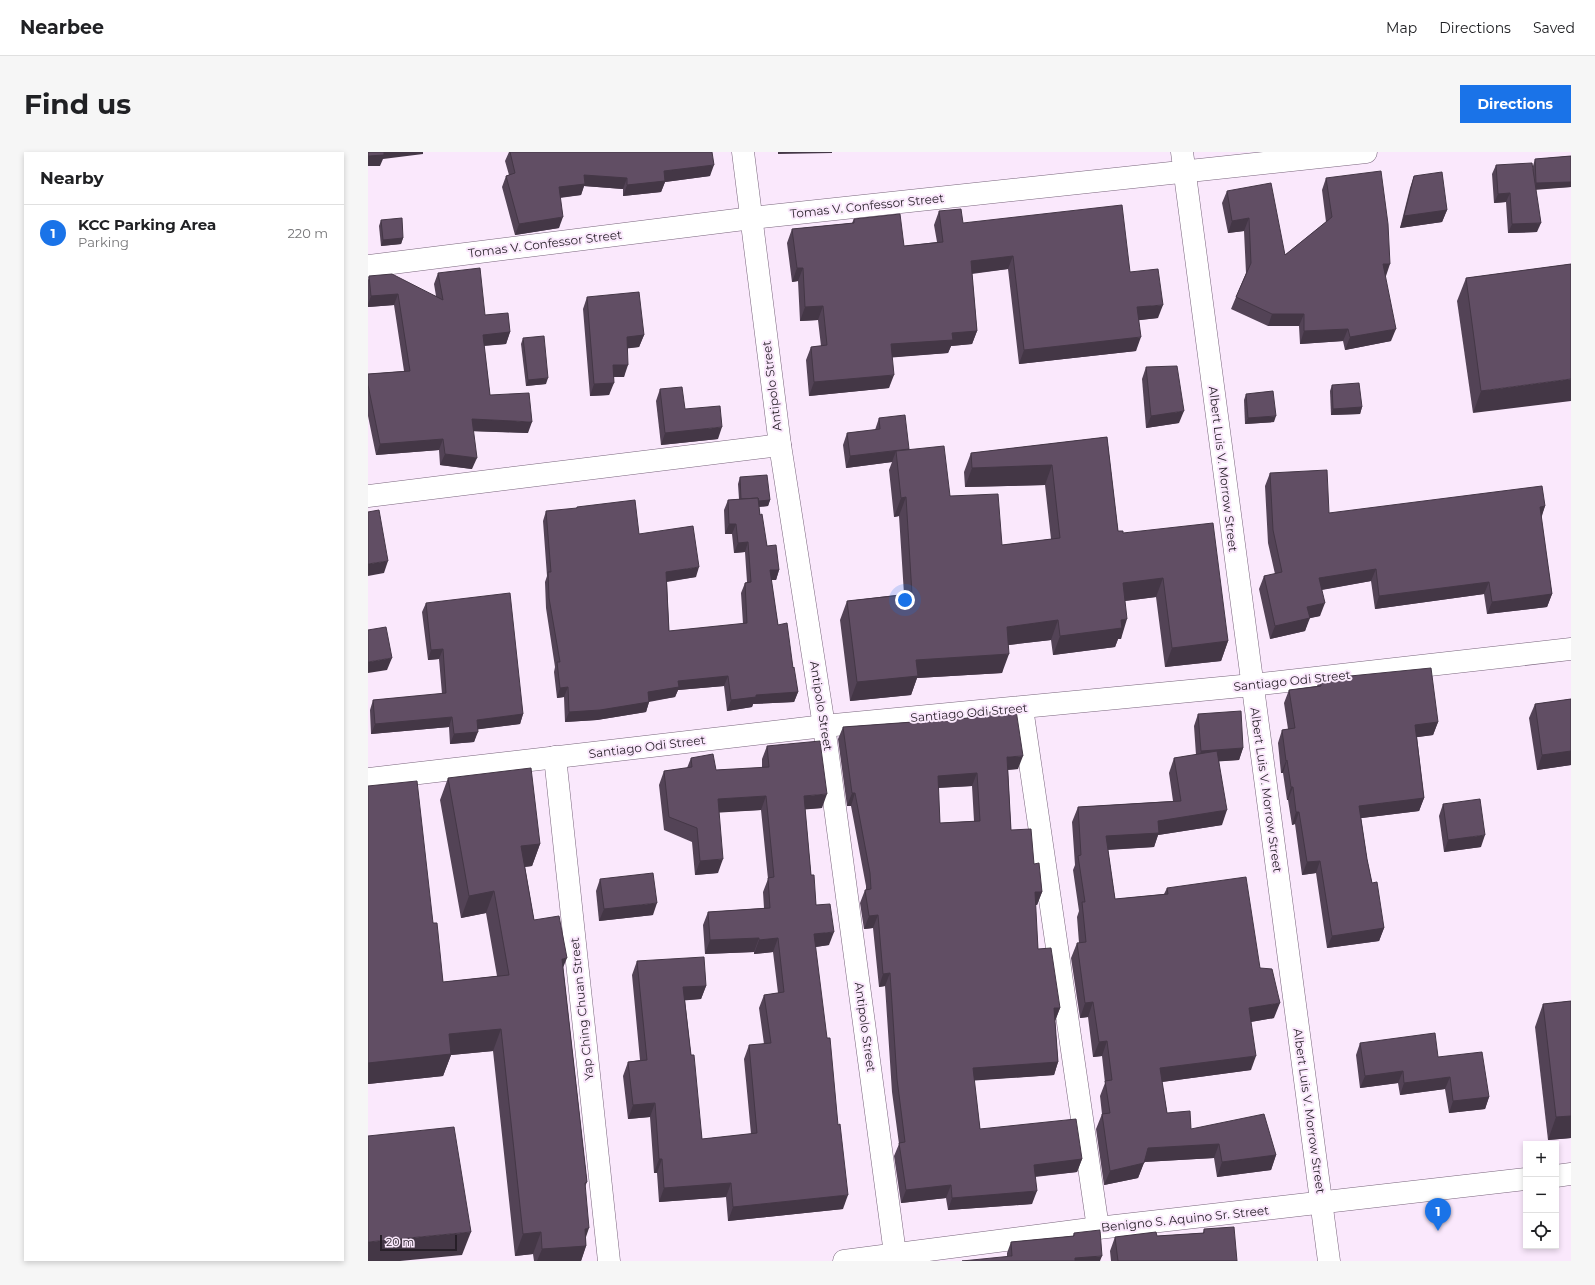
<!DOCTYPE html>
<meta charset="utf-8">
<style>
body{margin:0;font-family:Montserrat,sans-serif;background:#f6f6f6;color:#202124}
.controls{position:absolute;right:12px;bottom:12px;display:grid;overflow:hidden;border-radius:0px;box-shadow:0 2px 6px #0003}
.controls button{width:36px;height:36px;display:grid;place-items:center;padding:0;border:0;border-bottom:1px solid #e0e0e0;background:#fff;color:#202124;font:20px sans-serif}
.scale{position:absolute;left:12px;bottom:10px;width:77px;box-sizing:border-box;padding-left:4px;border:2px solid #271f28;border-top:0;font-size:11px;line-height:14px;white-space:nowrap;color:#271f28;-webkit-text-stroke:3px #fae8fc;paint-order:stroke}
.you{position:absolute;left:537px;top:448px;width:14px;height:14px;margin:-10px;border:3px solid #fff;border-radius:50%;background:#1a73e8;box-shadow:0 0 0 6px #1a73e833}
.badge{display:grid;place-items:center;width:26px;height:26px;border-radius:50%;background:#1a73e8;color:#fff;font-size:13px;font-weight:700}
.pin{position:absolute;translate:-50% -33px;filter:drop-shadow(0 1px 2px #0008)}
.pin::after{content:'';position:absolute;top:21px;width:14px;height:12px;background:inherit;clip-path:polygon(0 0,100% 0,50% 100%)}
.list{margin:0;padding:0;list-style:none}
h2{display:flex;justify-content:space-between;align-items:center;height:52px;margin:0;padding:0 16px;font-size:17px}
h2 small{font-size:13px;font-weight:400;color:#757577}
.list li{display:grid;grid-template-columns:26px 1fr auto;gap:12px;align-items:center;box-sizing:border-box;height:56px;padding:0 16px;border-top:1px solid #e0e0e0}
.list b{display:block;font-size:15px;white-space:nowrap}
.list p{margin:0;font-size:13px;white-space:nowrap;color:#757577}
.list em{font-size:13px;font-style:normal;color:#757577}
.icon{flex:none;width:22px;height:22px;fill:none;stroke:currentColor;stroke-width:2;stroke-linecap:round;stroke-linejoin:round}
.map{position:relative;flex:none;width:1203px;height:1109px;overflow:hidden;border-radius:0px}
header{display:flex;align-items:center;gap:24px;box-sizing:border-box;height:56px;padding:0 20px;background:#fff;border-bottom:1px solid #e0e0e0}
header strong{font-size:19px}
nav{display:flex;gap:22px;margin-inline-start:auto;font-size:14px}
.intro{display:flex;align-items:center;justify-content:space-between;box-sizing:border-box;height:96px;padding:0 24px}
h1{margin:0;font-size:28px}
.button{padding:10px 18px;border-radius:0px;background:#1a73e8;color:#fff;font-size:14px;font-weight:700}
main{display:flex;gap:24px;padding:0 24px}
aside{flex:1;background:#fff;border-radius:0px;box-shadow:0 2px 6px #0003}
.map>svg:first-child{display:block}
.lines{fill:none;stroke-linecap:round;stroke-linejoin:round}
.minor-casing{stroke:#79657c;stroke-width:23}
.minor{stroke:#fff;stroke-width:22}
.wall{fill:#534356;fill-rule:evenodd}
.shaded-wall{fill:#443746}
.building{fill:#614e64;stroke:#443746;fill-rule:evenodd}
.labels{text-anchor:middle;stroke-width:4;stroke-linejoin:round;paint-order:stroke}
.street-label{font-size:12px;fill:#271f28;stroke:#fae8fc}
</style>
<header>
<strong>Nearbee</strong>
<nav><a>Map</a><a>Directions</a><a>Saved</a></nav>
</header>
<div class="intro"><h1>Find us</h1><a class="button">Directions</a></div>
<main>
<aside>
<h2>Nearby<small></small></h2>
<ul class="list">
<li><span class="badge">1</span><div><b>KCC Parking Area</b><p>Parking</p></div><em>220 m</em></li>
</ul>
</aside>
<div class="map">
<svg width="1203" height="1109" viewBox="0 0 1203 1109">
<rect width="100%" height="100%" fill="#fae8fc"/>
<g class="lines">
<defs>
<g id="minor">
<polyline points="375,0 412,293 456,574 528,1109"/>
<polyline points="814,0 961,1109"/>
<polyline points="0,114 384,66 998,0"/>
<polyline points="0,344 412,293"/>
<polyline points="654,556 730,1076"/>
<polyline points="187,605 241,1109"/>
<polyline points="0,627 456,574 884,533 1203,497"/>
<polyline points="1188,1024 1203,1022"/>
<polyline points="476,1109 730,1076 1158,1027"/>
</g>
</defs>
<use href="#minor" class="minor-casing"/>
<use href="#minor" class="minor"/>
</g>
<g class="wall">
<polygon points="141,0 344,0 342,24 297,30 293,40 255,44 255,37 216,34 213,43 192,46 191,76 147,83 134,35 138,24 141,23 137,9"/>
<polygon points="1203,4 1203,35 1168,37 1169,80 1140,81 1138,50 1126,51 1124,22 1128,13 1165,21 1165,14 1167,7"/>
<polygon points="1046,24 1079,58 1074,70 1032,76 1042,36"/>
<polygon points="958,26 1018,124 1017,124 1023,189 977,198 975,189 932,192 931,174 900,174 863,157 878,121 876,79 860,81 854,51 859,39 917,103 958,70 954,38"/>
<polygon points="571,59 595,71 762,120 790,166 771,168 768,199 651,212 640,117 604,122 609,179 604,192 583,194 580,201 524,205 521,236 441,244 438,208 443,195 453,194 450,168 432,169 430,129 424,130 419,91 424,77 484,71 486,67 536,94 569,90 566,73"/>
<polygon points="13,68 35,86 33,92 13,94 11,74"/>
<polygon points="1203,112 1105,261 1089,149 1098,126"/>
<polygon points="70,121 117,163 142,180 138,192 116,194 122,243 160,281 105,279 104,317 72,313 71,298 8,303 0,264 0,222 36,219 26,153 0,155 0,128 1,124 68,144 66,132"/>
<polygon points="219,145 276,183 271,195 260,196 256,225 246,225 241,243 222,244 215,157"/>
<polygon points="155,186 178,232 158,234 153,192"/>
<polygon points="778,215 811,271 778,276 774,227"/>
<polygon points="964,233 994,255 992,262 963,263 962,239"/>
<polygon points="292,237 317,257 350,287 293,293 288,249"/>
<polygon points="878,242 906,270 877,272 876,248"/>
<polygon points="511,266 541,297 582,344 634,393 683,387 677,333 597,335 596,320 603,301 739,285 750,379 755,381 860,489 853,509 797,515 788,445 757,449 753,487 750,487 747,495 685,503 683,488 640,493 634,521 549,526 543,543 482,549 472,468 479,449 536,442 531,364 526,365 521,318 524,310 478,316 475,293 479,281 507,278"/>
<polygon points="902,321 961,361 1177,354 1173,365 1184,442 1179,455 1119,462 1116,442 1007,457 1003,429 954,438 952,464 941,466 937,479 902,487 891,437 896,424 907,422 900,391 897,334"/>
<polygon points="372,325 402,348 400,354 391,355 392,363 399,394 411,418 408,428 403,428 410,473 425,516 430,540 426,550 385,552 384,555 359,559 356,534 310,538 307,545 281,550 278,560 229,568 197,570 196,545 189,546 186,520 187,515 178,456 177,430 179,424 175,369 178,359 208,357 209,355 271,382 328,425 299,430 301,479 375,472 373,441 377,431 379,430 377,400 366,401 364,382 357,382 356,358 360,348 371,347 370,332"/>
<polygon points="58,451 155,562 152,572 110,577 106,590 82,592 81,575 3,582 2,558 5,548 74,542 71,507 60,508 54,460"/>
<polygon points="952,527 1070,570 1065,583 1049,585 1056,646 1051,659 993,666 999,707 1004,731 1016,776 1011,789 959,796 948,721 934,723 927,672 924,673 920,648 919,648 915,621 913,621 910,591 914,578 920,577 916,551 921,538 949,534"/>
<polygon points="1203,547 1203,613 1169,618 1161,566 1167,552"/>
<path d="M601 562 650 617 640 618 643 678 666 712 674 740 669 753H667L670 797 692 856 687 869 690 910 686 923 606 928 612 977 714 1007 709 1020 667 1025 664 1052 580 1058 578 1046 533 1051 526 1004 531 992 524 940 517 834 511 835 505 776 496 777 492 751 497 738H498V734L483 654H479L470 587 475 575 599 566ZM604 634 606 669 572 671 570 636Z"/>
<polygon points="830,562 875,596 871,608 851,609 854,673 790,683 786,695 740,698 747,747 796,742 799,736 892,816 906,866 883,870 883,918 794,930 799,961 823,977 908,1003 903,1018 849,1025 846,1006 776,1010 770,1026 736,1033 728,977 734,962 732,944 737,931 734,904 725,905 720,865 712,866 703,806 709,791 711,791 709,765 711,759 705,718 707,713 704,670 710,655 805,649 801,621 806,606 828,603 826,574"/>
<polygon points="399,594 454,656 437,657 443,723 448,753 461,793 447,795 475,1057 360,1069 358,1045 291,1050 289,1021 286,1021 282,965 260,967 255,924 260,910 272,908 264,823 269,809 338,834 333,847 317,848 323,903 334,987 383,982 376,907 381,893 396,892 391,856 396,843 410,841 405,800 386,802 386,800 337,802 335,773 340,760 396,756 395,740 400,727 393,658 351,660 350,721 327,723 324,690 296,678 291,633 296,619 319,616 323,606 348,618 394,616 394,607"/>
<polygon points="80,626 172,692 164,714 157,715 166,768 195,815 219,1030 217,1035 218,1094 213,1109 166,1109 165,1102 147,1104 125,899 83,903 75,924 0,932 0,634 65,771 75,830 129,824 118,761 93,766 72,648"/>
<polygon points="1075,652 1113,695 1076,700 1071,664"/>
<polygon points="232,727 285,763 231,769 228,739"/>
<polygon points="1203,849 1203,986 1180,988 1167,875 1175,852"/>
<polygon points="992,891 1070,905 1121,945 1117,957 1081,961 1077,937 1032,943 1030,931 992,936 988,903"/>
<polygon points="836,1077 869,1109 743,1109 742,1099 747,1085 789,1084 835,1081"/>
<polygon points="706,1081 732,1109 639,1104 639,1101 643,1090 705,1084"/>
</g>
<g class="shaded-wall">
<polygon points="15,0 55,0 55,2 15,7 12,14 0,14 0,4"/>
<polygon points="410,0 464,0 464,1 410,2"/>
<polygon points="346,13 342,24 297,30 293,40 255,44 259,33 296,19"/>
<polygon points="216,23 259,26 255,37 216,34 213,43 187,46 191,35"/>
<polygon points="1203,30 1203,35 1166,38 1168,31"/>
<polygon points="1142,41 1138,50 1126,51 1130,42"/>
<polygon points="1079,58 1074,70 1032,76 1036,64"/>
<polygon points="195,65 191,76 147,83 151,72"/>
<polygon points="881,66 876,79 860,81 864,69"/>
<polygon points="1173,71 1169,80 1140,81 1144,72"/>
<polygon points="35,86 33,92 13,94 15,88"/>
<polygon points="645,104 640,117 598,122 603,109"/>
<polygon points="1015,112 1022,112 1018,124 1010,125"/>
<polygon points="429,116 435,116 430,129 424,130"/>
<polygon points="30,142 26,153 0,155 0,152 3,144"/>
<polygon points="795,153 790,166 764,169 769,155"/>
<polygon points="455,154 450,168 432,169 437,155"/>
<polygon points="904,162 936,162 931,174 900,174"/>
<polygon points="980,177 975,189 932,192 936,179"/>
<polygon points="1028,177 1023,189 977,198 982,185"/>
<polygon points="609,179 604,192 583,194 580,201 518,206 523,192 584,181"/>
<polygon points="142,180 138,192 111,194 115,183"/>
<polygon points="276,183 271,195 255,197 259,185"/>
<polygon points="773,185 768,199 651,212 656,198"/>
<polygon points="245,213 260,213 256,225 241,225"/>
<polygon points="526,223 521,236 441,244 446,230"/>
<polygon points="180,226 178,232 158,234 160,228"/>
<polygon points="1203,227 1203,249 1105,261 1113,239"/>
<polygon points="246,231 241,243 222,244 226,232"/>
<polygon points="994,255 992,262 963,263 965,257"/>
<polygon points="816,259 811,271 778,276 783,264"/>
<polygon points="908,264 906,270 877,272 880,266"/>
<polygon points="104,267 164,270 160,281 100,279"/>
<polygon points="354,275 350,287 293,293 297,281"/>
<polygon points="75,287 71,298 8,303 12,292"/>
<polygon points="528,299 524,310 478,316 482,304"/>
<polygon points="77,302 109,306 104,317 72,313"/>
<polygon points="684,313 677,333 597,335 604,316"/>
<polygon points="538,345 531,364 526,365 533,346"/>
<polygon points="402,348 400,354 371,356 374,350"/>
<polygon points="1177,354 1173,367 1172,355"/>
<polygon points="361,372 368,372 364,382 357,382"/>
<polygon points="380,390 377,400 366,401 370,391"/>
<polygon points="20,409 16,421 0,424 0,412"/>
<polygon points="331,415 328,425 295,430 298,420"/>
<polygon points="1008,417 1003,429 946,439 951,426"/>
<polygon points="402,418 411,418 408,428 398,428"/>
<polygon points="795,426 788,445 748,450 755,431"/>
<polygon points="1121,430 1116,442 1007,457 1011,444"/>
<polygon points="1184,442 1179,455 1119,462 1124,450"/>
<polygon points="957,451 952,464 934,468 939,455"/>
<polygon points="942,466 937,479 902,487 907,474"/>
<polygon points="759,467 753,487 750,487 747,495 685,503 692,484 753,468"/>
<polygon points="690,468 683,488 632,494 639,475"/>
<polygon points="860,489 853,509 797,515 804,496"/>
<polygon points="75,497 71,507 60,508 63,498"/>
<polygon points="641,502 634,521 549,526 543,543 482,549 489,530 548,508"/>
<polygon points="24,506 19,518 0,521 0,510"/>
<polygon points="360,524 356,534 310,538 307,545 276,550 280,540 310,529"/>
<polygon points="200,535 196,545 189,546 192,536"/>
<polygon points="430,540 426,550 385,552 384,555 359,559 363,548 388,543"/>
<polygon points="281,550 278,560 229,568 197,570 201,560"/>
<polygon points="155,562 152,572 105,578 109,568"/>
<polygon points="84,565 81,575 3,582 7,572"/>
<polygon points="1070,570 1065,583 1043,586 1047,573"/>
<polygon points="110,580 106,590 82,592 86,582"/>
<polygon points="875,596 871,608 829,611 833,599"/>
<polygon points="1203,599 1203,613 1169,618 1174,603"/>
<polygon points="655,604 650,617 635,618 639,605"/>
<polygon points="919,608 915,621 913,621 918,609"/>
<polygon points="609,621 604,634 565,636 570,624"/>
<polygon points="923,635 925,635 920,648 919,648"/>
<polygon points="484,641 487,641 483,654 479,654"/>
<polygon points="459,642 454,656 431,658 436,644"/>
<polygon points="398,644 393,658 345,661 350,647"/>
<polygon points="1056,646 1051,659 986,667 991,654"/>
<polygon points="859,658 854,673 790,683 786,695 732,698 738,684 790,669"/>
<polygon points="928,660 931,660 927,672 924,673"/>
<polygon points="1117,683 1113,695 1076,700 1080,688"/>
<polygon points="172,692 164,714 145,716 153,694"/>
<polygon points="355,707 350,721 327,723 332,709"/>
<polygon points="952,709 948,721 934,723 939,710"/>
<polygon points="126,739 118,761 93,766 101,744"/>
<polygon points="667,740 674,740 669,753 662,753"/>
<polygon points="289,751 285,763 231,769 236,757"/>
<polygon points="510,763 505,776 496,777 501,764"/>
<polygon points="1016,776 1011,789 959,796 964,784"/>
<polygon points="466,780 461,793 441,796 446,782"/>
<polygon points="391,786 386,800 337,802 342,788"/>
<polygon points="410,786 405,800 386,802 391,788"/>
<polygon points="199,806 190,828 194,807"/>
<polygon points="522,821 517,834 511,835 515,822"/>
<polygon points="338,834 333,847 310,849 315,835"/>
<polygon points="725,850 720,865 712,866 717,851"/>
<polygon points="912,851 906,866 876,871 881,856"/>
<polygon points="686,856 692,856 687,869 681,869"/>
<polygon points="133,877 125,899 83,903 75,924 0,932 0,911 81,882"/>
<polygon points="739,889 734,904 725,905 731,890"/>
<polygon points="888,904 883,918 786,931 792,916"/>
<polygon points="690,910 686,923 600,929 605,916"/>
<polygon points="1035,919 1030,931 992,936 997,924"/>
<polygon points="1082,925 1077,937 1032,943 1036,931"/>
<polygon points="1121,945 1117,957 1081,961 1085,949"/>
<polygon points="287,951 282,965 260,967 265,953"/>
<polygon points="1203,964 1203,986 1180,988 1188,965"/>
<polygon points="851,992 846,1006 775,1010 780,996"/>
<polygon points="908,1003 903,1018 849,1025 854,1010"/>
<polygon points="291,1007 294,1007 289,1021 286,1021"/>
<polygon points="714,1007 709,1020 661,1025 666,1013"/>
<polygon points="776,1011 770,1026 736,1033 742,1019"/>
<polygon points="363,1031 358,1045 291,1050 296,1036"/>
<polygon points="583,1033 578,1046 533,1051 538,1038"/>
<polygon points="669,1039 664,1052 580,1058 584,1046"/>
<polygon points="480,1043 475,1057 360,1069 365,1055"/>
<polygon points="221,1076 215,1094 218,1094 213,1109 169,1109 174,1097 217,1077"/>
<polygon points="103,1080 94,1103 32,1109 0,1109 0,1090"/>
<polygon points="173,1080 165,1102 147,1104 155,1082"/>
<polygon points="734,1104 732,1109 706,1109 707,1106"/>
</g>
<g class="building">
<polygon points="0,0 16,0 16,3 0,4"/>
<polygon points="142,0 344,0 346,13 296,19 297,29 259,33 259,26 216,23 217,32 191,35 195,65 151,72 138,24 147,21"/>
<polygon points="1203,4 1203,30 1168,31 1167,7"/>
<polygon points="1164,11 1173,71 1144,72 1142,41 1130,42 1128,13"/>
<polygon points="1013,19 1020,72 1022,112 1015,112 1028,177 982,185 980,177 936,179 936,162 904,162 868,145 883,111 881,66 864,69 859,39 903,31 917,103 964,65 958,26"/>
<polygon points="1074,20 1079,58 1036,64 1046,24"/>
<polygon points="754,53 762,120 790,117 795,153 769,155 773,185 656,198 645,104 603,109 609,179 584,181 585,188 523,192 526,223 446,230 443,195 459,193 455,154 437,155 435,116 429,116 424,77 486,71 486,67 532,62 536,94 575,90 571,59 593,57 595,71"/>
<polygon points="34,66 35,86 15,88 13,68"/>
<polygon points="1203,112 1203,227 1113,239 1098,126"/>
<polygon points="112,116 117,163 140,161 142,180 115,183 122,243 161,241 164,270 104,267 109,306 77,302 75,287 12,292 0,233 0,222 42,219 30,142 3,144 1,124 24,122 75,148 70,121"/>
<polygon points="271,140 276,183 259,185 260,213 245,213 246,231 226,232 219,145"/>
<polygon points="176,184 180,226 160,228 155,186"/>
<polygon points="809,214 816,259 783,264 778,215"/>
<polygon points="991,231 994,255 965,257 964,233"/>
<polygon points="314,235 317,257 352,254 354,275 297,281 292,237"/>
<polygon points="905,239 908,264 880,266 878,242"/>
<polygon points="537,263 541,297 482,304 479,281 512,277 511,266"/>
<polygon points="739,285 750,379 755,379 755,381 845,371 860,489 804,496 795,426 755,431 759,467 753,468 754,476 692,484 690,468 639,475 641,502 548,508 550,524 489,530 479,449 544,442 538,345 533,346 528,299 576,294 582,344 630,342 634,393 692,386 684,313 604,316 603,301"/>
<polygon points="959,318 961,361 1174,334 1177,354 1172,355 1184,442 1124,450 1121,430 1011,444 1008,417 951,426 957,451 939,455 942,466 907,474 896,424 914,420 905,378 902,321"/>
<polygon points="399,323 402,348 391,349 390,346 373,347 372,325"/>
<polygon points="390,346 392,363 394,362 399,394 408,393 411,418 402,418 410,473 419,471 425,516 426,515 430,540 388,543 388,545 363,548 360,524 310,529 311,535 280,540 281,550 232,558 201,560 200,535 192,536 189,510 192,510 181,446 180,420 183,420 178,359 209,356 209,355 267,348 271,382 325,374 331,415 298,420 301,479 379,471 377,431 383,430 380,390 370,391 368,372 361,372 360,348"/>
<polygon points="11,358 20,409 0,412 0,360"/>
<polygon points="142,441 155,562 109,568 110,580 86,582 84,565 7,572 5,548 78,541 75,497 63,498 58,451"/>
<polygon points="18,475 24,506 0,510 0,478"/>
<polygon points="1063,516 1070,570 1047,573 1056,646 991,654 999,707 1004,731 1009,730 1016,776 964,784 952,709 939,710 931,660 928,660 925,635 923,635 919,608 918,609 914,578 927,576 921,538 953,534 952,527"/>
<polygon points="1203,547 1203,599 1174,603 1167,552"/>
<path d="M648 558 655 604 639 605 643 678 663 677 666 712 671 711 674 740H667L670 797 683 796 692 856H686L690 910 605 916 612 977 708 967 714 1007 666 1013 669 1039 584 1046 583 1033 538 1038 531 991 537 990 529 927 522 821 515 822 510 763 501 764 497 738 503 737 502 721 487 641H484L475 575 601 566V562ZM609 621 612 669 572 671 570 624Z"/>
<polygon points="873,559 875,596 833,599 830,562"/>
<polygon points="452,589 459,642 436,644 443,723 446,723 448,753 462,752 466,780 446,782 459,886 462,886 470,973 472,972 480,1043 365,1055 363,1031 296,1036 294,1007 291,1007 287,951 265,953 260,910 279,908 269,809 336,805 338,834 315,835 323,903 326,903 334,987 389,981 381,893 403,891 396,843 416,840 410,786 391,788 391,786 342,788 340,760 402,756 400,726 406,725 398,644 350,647 355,707 332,709 329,676 301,665 296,619 324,615 323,606 345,602 348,618 401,615 399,594"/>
<polygon points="849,599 859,658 790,669 791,681 738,684 747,747 800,742 799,736 878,725 892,816 904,817 912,851 881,856 888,904 792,916 799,961 822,959 823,977 896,962 908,1003 854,1010 851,992 780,996 776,1011 742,1019 734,962 742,961 737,929 744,928 739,889 731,890 725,850 717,851 709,791 718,790 714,750 717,750 710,704 713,703 710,655 813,649 806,606"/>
<polygon points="163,616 172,692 153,694 166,768 191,764 199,806 194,807 219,1030 217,1031 221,1076 217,1077 218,1094 174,1097 173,1080 155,1082 133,877 81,882 83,902 0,911 0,634 49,629 65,771 69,771 75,830 141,823 126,739 101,744 80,626"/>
<polygon points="1112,647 1117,683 1080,688 1075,652"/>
<polygon points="285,721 289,751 236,757 232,727"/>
<polygon points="1203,849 1203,964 1188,965 1175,852"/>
<polygon points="1067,881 1070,905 1114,900 1121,945 1085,949 1082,925 1036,931 1035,919 997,924 992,891"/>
<polygon points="86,975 103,1080 0,1090 0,984"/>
<polygon points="866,1075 869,1109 750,1109 747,1085 788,1080 789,1084 836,1081 836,1077"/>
<polygon points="732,1078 734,1104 707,1106 707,1109 594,1109 644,1104 643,1090 706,1084 706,1081"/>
</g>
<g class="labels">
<g class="street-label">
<text transform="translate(499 54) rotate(-6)" y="4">Tomas V. Confessor Street</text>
<text transform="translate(177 92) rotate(-7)" y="4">Tomas V. Confessor Street</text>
<text transform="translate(404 234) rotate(-97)" y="4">Antipolo Street</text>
<text transform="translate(855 317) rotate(83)" y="4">Albert Luis V. Morrow Street</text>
<text transform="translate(924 529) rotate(-6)" y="4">Santiago Odi Street</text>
<text transform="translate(453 554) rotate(81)" y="4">Antipolo Street</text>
<text transform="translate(601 561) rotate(-5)" y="4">Santiago Odi Street</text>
<text transform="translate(279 595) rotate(-7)" y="4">Santiago Odi Street</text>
<text transform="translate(898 638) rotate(82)" y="4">Albert Luis V. Morrow Street</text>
<text transform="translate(214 857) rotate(-96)" y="4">Yap Ching Chuan Street</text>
<text transform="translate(497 875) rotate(82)" y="4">Antipolo Street</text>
<text transform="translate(941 959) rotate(82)" y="4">Albert Luis V. Morrow Street</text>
<text transform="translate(817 1067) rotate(-6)" y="4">Benigno S. Aquino Sr. Street</text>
</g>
</g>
</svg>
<div class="controls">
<button>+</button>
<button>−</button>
<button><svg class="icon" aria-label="locate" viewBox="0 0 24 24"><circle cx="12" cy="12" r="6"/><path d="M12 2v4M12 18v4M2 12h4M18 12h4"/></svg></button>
</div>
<div class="scale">20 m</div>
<div class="you"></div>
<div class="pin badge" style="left:1070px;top:1079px">1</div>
</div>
</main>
